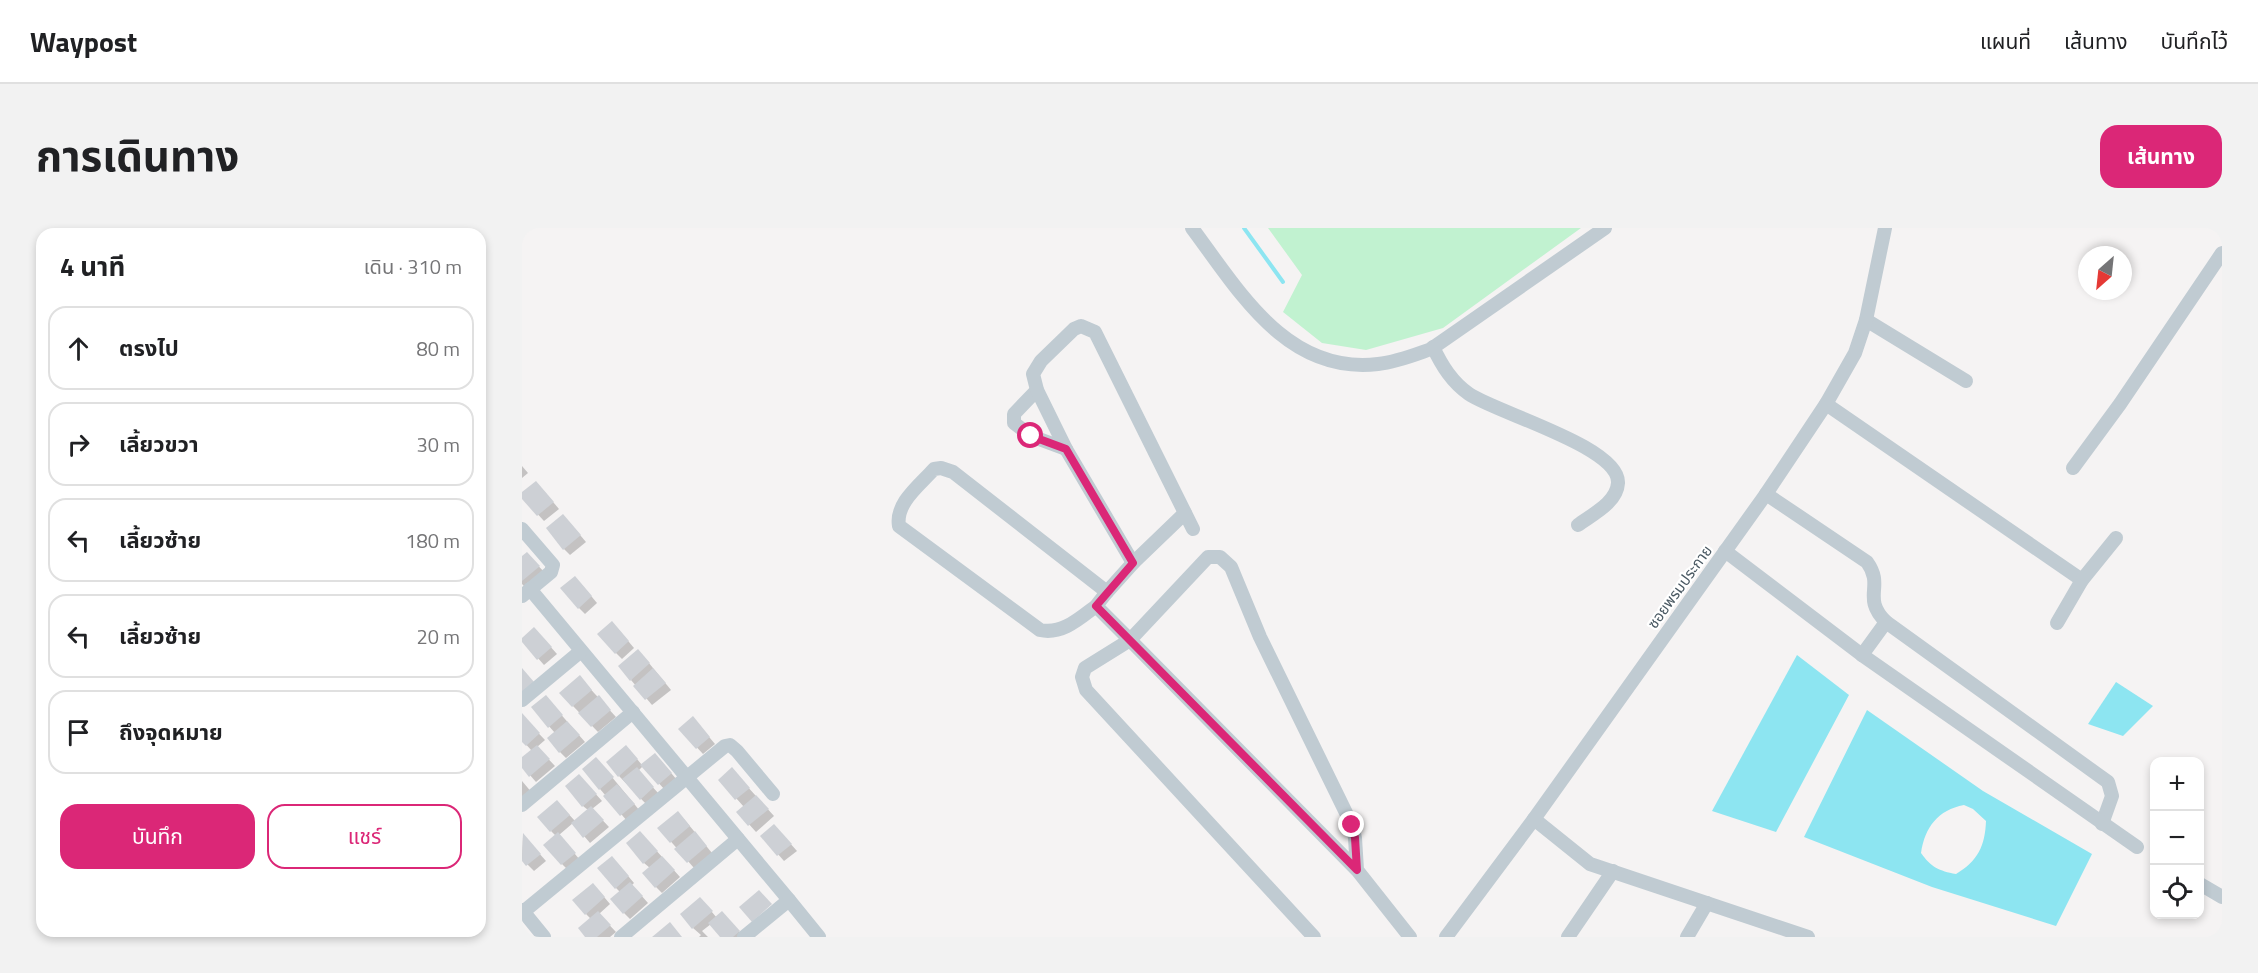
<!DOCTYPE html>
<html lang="th">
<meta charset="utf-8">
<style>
body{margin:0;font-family:"Titillium Web","Noto Sans Thai",sans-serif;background:#f2f2f2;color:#202124}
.controls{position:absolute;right:18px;bottom:18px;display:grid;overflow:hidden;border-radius:12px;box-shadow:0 3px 9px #0003}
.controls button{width:54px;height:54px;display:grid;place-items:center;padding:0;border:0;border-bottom:2px solid #e0e0e0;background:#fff;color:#202124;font:30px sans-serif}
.compass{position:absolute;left:1556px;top:18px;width:54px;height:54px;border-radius:50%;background:#fff;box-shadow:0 3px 9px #0003;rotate:207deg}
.stop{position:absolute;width:18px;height:18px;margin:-14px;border:4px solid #db2777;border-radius:50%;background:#fff}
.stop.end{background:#db2777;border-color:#fff;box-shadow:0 2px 6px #0008}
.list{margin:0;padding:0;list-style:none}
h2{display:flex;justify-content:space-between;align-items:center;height:78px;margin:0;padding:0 24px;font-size:26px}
h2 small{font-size:20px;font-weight:400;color:#757577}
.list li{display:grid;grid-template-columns:39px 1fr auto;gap:18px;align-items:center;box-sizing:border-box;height:84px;margin:0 12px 12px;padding:0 12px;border:2px solid #e0e0e0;border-radius:18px}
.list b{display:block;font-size:22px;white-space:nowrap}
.list em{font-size:20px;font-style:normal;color:#757577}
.actions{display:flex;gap:12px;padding:18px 24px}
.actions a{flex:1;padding:14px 0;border:2px solid #db2777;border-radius:18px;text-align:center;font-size:21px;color:#db2777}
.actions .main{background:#db2777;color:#fff}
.icon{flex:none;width:33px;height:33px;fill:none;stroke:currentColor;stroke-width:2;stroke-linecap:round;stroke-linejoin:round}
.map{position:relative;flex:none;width:1700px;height:709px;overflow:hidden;border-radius:18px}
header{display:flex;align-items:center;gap:36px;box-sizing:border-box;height:84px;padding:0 30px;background:#fff;border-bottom:2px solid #e0e0e0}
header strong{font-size:28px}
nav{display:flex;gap:33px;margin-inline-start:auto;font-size:21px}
.intro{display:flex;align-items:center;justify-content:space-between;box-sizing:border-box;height:144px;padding:0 36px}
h1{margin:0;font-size:42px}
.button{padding:15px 27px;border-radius:18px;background:#db2777;color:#fff;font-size:21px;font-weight:700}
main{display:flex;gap:36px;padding:0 36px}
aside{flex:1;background:#fff;border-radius:18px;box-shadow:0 3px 9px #0003}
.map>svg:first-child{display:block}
.green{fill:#c1f2d0}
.water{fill:#8de5f1;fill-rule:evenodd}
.shadow{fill:#0003}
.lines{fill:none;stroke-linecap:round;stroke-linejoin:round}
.stream{stroke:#8de5f1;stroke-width:4}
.building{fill:#cdd0d5}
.minor{stroke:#c0cbd2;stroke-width:14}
.route{stroke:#db2777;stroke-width:8}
.labels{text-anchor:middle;stroke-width:4.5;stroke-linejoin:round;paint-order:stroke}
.street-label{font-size:15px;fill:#495862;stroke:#fff}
</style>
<header>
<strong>Waypost</strong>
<nav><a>แผนที่</a><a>เส้นทาง</a><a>บันทึกไว้</a></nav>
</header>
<div class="intro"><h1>การเดินทาง</h1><a class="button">เส้นทาง</a></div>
<main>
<aside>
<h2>4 นาที<small>เดิน · 310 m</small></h2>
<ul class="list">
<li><svg class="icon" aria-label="ahead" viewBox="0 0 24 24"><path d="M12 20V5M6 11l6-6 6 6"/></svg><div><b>ตรงไป</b></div><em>80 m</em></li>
<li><svg class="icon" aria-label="right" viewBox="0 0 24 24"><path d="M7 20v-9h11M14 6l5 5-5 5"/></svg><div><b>เลี้ยวขวา</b></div><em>30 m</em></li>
<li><svg class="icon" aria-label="left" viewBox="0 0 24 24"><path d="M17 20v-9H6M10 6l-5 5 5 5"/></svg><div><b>เลี้ยวซ้าย</b></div><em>180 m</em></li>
<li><svg class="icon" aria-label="left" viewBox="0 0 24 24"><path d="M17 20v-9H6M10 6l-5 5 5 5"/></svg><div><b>เลี้ยวซ้าย</b></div><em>20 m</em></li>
<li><svg class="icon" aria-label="arrive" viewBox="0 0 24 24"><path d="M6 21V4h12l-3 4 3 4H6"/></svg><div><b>ถึงจุดหมาย</b></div></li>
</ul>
<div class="actions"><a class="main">บันทึก</a><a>แชร์</a></div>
</aside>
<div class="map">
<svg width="1700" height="709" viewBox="0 0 1700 709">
<rect width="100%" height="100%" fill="#f5f3f3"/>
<polygon class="green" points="746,0 1059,0 921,100 844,122 800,115 761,84 780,47"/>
<g class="water">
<polygon points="1275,427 1327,467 1254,604 1190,583"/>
<polygon points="1594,454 1631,478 1601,508 1566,496"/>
<path d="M1345 482 1461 563 1570 626 1534 698 1410 659 1282 609ZM1442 577 1451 581 1464 593C1463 618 1456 633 1434 646 1417 643 1409 639 1399 625 1403 599 1416 582 1442 577Z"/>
</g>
<g class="shadow">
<polygon points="0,238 6,245 0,250"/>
<polygon points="20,261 37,281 22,293 0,269 0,266"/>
<polygon points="47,294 64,314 48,327 42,321"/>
<polygon points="0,330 11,332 23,345 5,361 0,356"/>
<polygon points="59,356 75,375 63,386 57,380"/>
<polygon points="96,401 112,420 100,431 94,425"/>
<polygon points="18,407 35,426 22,437 0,412"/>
<polygon points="122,429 149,462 130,477 109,452"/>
<polygon points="63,455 94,489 76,504 51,478"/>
<polygon points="29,475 63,514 44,530 38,524 33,505 11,480"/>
<polygon points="0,488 23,512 15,519 33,538 14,554 0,538 0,531 10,523 0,512"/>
<polygon points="177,497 193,516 181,526 158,501"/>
<polygon points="110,525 120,537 139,533 155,552 143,562 121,538 116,543 137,566 125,577 97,548"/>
<polygon points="80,537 118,583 105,593 78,561"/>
<polygon points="216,548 252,588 234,604 216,584 222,579 198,552"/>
<polygon points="0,553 11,566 0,575"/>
<polygon points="63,554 80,573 70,581 87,599 68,615 51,595 37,607 58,632 46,642 40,636 34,608 29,603 41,580 53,593 66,582 61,578"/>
<polygon points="162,591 190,625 172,640 138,601"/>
<polygon points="258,604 275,623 262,633 240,608"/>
<polygon points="1,607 24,633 12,643 0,631"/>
<polygon points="124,611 158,649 140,665 134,659 128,640 122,635"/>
<polygon points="96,636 112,655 110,657 126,675 108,691 102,685 98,664 94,660"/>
<polygon points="77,663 88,676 77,686 94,704 88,709 65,709 69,691 64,686"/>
<polygon points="184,677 195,690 206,691 222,709 200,709 189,696 180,703 186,709 177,709 179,707 171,700"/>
</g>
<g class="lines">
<polyline class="stream" points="722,0 761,54"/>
</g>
<g class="building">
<polygon points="14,253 32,274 15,288 0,271 0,264"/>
<polygon points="41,286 59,307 41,322 24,300"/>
<polygon points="5,324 18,338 0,353 0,328"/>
<polygon points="53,348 70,368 56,381 38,360"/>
<polygon points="90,393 107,413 93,426 75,406"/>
<polygon points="12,399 30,419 15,432 0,414 0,410"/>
<polygon points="116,421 128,435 108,453 96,438"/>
<polygon points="0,440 12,454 0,465"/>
<polygon points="131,440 144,455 123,472 111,458"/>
<polygon points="58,447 70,462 50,479 37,465"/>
<polygon points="24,467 41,487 26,500 9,479"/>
<polygon points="77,467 89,482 69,499 56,485"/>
<polygon points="0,485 18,505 4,518 0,514"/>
<polygon points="171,488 188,509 174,521 156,501"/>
<polygon points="45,493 58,507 37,525 25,510"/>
<polygon points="15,517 28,531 7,549 0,540 0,529"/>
<polygon points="104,517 116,531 96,549 84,534"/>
<polygon points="133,525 150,545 136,557 118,537"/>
<polygon points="74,529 92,549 77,562 60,541"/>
<polygon points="115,539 132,559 118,572 100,551"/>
<polygon points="210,539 228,560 213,572 196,552"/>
<polygon points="57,546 75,566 60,579 43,558"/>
<polygon points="95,556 113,576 98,588 81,568"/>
<polygon points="234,567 247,581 226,598 214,584"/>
<polygon points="35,572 48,587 28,604 15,589"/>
<polygon points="69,578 82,592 61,610 49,595"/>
<polygon points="156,583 168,598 148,615 135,600"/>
<polygon points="252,596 270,616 255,628 238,608"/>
<polygon points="118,603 136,623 121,636 104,615"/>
<polygon points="173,603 185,618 165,635 152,621"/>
<polygon points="36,604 54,625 39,637 21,617"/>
<polygon points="1,605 19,626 4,638 0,633"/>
<polygon points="90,628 107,648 93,661 75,640"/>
<polygon points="140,628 153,642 133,660 120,645"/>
<polygon points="108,654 121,668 101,686 88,671"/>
<polygon points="71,655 83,669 63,687 50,672"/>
<polygon points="237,662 250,676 230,694 217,679"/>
<polygon points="178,669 191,683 170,701 158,686"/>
<polygon points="76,683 89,697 75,709 63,709 56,700"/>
<polygon points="200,683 218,703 211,709 198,709 186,695"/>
<polygon points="148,694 160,709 130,709"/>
</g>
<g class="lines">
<g class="minor">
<path d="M670 0C717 63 765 147 856 136 875 134 892 127 909 121L1083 0"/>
<polyline points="1344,92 1444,153"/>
<path d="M911 119C920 138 930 154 947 166 975 185 1098 219 1096 255 1095 275 1069 287 1056 297"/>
<polyline points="515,162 492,186 492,195 509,208 544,221"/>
<polyline points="1304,176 1560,352"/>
<polyline points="1551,240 1598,176 1700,25"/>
<path d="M1244 266 1345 334C1363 359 1339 369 1364 394L1586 554 1590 568 1580 596"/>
<polyline points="0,301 31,337 29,344 0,368"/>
<polyline points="1203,323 1340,427 1615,619"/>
<polyline points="611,335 663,285"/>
<polyline points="8,361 267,672 222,709"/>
<polyline points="585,364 611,335 544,221 515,162 511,146 519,133 552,101 559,98 573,104 671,301"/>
<path d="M574 378 585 364 431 244 419 240 412 241C398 257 373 275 377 298L518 402C540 407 558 390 574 378L608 412 563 440 560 449 564 462 792 709"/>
<polyline points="1535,395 1560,352 1594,310"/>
<polyline points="1340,427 1364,394"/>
<polyline points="0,472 59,423"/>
<polyline points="0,577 111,484"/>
<polyline points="1012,591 1068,636 1286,709"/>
<polyline points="835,642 833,610 830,597 738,409 709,339 698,329 686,329 608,412 835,642 888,709"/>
<polyline points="1678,656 1700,669"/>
<polyline points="267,672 297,709"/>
<polyline points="0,682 22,709"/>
<polyline points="1,684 203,518 208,517 215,523 251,566"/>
<polyline points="99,709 216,611"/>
<polyline points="924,709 1012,591 1244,266 1304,176 1333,125 1344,92 1363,0"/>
<polyline points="1046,709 1091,643"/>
<polyline points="1165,709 1185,675"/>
</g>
</g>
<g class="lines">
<polyline class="route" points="509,208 544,221 611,335 574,378 835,642 833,610 830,597"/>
</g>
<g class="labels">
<g class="street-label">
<text transform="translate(1158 359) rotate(-54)" y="5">ซอยพรมประกาย</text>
</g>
</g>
</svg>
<div class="controls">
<button>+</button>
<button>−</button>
<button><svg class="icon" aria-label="locate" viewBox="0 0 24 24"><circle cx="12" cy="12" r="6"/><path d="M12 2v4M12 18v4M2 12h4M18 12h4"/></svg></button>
</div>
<svg class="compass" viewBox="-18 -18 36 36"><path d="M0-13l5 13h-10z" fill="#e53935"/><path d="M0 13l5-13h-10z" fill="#757577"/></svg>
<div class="stop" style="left:509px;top:208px"></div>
<div class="stop end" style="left:830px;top:597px"></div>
</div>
</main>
